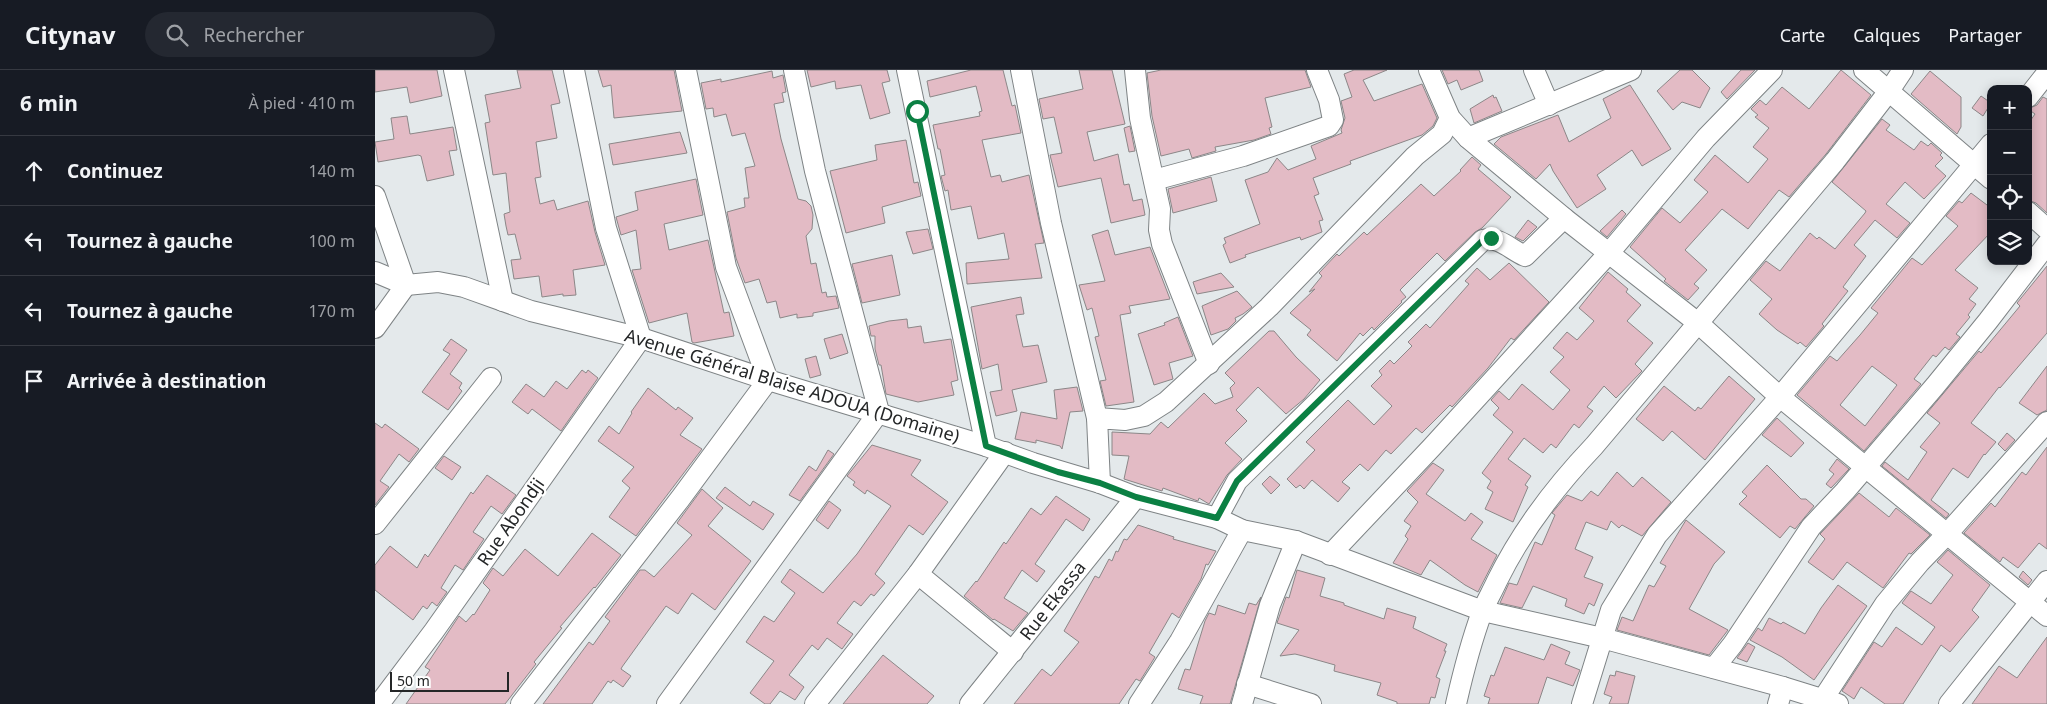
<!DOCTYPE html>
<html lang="fr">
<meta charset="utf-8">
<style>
body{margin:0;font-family:"Noto Sans",sans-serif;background:#242831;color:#f1f3f6}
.controls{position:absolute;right:15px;top:15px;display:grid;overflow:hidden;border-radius:10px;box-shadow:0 2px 12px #0003}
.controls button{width:45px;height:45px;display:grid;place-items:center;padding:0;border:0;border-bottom:1px solid #363941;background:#171b24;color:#f1f3f6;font:25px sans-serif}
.scale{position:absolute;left:15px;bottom:12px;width:119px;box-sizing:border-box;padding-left:5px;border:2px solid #242627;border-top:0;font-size:14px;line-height:18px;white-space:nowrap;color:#242627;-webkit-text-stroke:4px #fff;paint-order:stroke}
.stop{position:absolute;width:15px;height:15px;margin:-11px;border:4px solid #0b8043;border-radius:50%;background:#fff}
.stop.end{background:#0b8043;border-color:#fff;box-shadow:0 1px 5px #0008}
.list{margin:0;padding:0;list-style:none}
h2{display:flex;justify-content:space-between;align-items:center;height:65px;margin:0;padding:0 20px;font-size:21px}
h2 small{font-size:16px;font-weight:400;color:#9ea1a6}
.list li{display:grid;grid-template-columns:32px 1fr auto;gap:15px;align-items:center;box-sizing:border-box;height:70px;padding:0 20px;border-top:1px solid #363941}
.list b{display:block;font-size:19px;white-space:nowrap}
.list em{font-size:16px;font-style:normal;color:#9ea1a6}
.icon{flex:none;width:28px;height:28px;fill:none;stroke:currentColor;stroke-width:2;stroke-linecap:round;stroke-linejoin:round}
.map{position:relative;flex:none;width:1672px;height:634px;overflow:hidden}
header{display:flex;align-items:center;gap:30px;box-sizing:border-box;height:70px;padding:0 25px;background:#171b24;border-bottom:1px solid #363941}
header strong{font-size:24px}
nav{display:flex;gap:28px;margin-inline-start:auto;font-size:18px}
.search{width:350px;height:45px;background:#242831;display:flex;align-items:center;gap:12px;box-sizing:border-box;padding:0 18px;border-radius:28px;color:#9ea1a6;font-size:19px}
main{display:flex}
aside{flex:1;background:#171b24}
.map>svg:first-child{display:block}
.building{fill:#e3bbc5;stroke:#8c8788;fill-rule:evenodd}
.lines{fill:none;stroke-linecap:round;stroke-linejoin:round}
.minor-casing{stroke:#7e8385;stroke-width:22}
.minor{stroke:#fff;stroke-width:20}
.route{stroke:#0b8043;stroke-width:6}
.labels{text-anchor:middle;stroke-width:4.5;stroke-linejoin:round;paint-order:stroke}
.street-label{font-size:18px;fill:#242627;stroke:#fff}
</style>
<header>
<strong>Citynav</strong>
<div class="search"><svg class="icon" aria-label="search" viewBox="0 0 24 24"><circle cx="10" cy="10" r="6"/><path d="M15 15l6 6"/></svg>Rechercher</div>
<nav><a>Carte</a><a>Calques</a><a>Partager</a></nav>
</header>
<main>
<aside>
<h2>6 min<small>À pied · 410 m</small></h2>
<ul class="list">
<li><svg class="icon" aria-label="ahead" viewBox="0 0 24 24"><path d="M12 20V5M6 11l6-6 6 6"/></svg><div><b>Continuez</b></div><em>140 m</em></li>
<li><svg class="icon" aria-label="left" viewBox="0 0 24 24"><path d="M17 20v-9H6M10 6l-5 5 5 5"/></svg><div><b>Tournez à gauche</b></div><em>100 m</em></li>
<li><svg class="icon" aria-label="left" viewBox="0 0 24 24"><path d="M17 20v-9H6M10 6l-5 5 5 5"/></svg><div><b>Tournez à gauche</b></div><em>170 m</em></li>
<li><svg class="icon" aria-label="arrive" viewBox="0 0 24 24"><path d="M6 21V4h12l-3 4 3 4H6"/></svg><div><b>Arrivée à destination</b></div></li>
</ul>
</aside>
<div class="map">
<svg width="1672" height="634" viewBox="0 0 1672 634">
<rect width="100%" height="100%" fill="#e4e9eb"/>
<g class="building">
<polygon points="0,0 62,0 67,26 35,33 32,17 0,22"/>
<polygon points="142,0 177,0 185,33 176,35 182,68 161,72 166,107 160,108 165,134 179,130 182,140 213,131 220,162 230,195 198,200 201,225 188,226 188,224 167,227 164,206 139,209 136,190 146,189 140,164 133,165 131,156 129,144 135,142 131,103 118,105 110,53 115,52 110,25 146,18"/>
<polygon points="223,0 299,0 307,41 239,48 236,15 228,17"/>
<polygon points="432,0 512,0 515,11 507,13 515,43 495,49 486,15 461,19 460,11 436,17"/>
<polygon points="596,0 628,0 637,36 640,35 646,63 607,70 616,107 625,105 627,112 654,105 669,173 660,174 667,208 592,214 591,193 634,189 629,163 603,169 596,136 576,140 573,120 570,121 566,106 570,105 565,79 563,79 558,55 605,46 604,42 607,41 601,16 555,27 552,11"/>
<polygon points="704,0 737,0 750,54 712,62 719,91 743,84 749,115 754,114 758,131 767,129 770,145 736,153 726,108 683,117 675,85 687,83 679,47 668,49 664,29 708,19"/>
<polygon points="786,0 930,0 936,17 890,28 897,57 894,58 896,64 879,70 840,77 841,81 817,88 814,79 786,86 777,46 772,3"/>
<polygon points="979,0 1012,0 988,10 999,31 1047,14 1062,48 1058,56 1047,65 975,91 976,94 938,108 944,124 939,126 948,150 944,151 947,162 926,170 925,167 870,185 871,187 855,193 848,175 851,173 849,168 885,154 870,110 893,102 902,88 913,100 941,89 936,76 967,63 966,60 970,48 966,31 977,27 969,4"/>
<polygon points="1067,0 1104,0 1108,11 1086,20 1082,10 1073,14"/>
<polygon points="1305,0 1317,0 1335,18 1325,38 1307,32 1298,40 1282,21"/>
<polygon points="1366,0 1380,0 1352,29 1346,22"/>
<polygon points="1466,0 1496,25 1451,84 1414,127 1404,120 1373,159 1347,139 1310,180 1332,200 1319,214 1324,218 1313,230 1289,211 1291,209 1255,177 1287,138 1305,153 1333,122 1319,110 1340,85 1373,113 1393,89 1378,77 1394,58 1380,47 1383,45 1376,39 1385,30 1391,35 1407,17 1434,39"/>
<polygon points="397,1 398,8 408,5 411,22 407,23 409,32 399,34 406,69 423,129 431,131 436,136 438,145 437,159 431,166 436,194 441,193 447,223 451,222 452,227 461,226 464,238 438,243 438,246 422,248 422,244 405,248 401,231 392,233 384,209 370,213 361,188 352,142 370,137 369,128 374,128 370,98 380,96 370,63 357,66 351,44 339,47 338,38 331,39 326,13 346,9 346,12"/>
<polygon points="1555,1 1586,27 1586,57 1582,64 1536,24"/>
<polygon points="1255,15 1296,79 1267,96 1257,80 1222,105 1231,119 1202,138 1178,101 1175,94 1161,109 1119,74 1126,67 1183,45 1194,72 1236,48 1228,29"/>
<polygon points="1118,25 1119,28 1121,27 1127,41 1099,53 1095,39"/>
<polygon points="1606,26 1616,33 1608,46 1597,38"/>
<polygon points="1668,27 1672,29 1672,143 1661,133 1653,130 1653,54 1660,44 1653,39 1662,35"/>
<polygon points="32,46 35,64 78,57 82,80 74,81 79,105 52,111 46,86 43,85 3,92 0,72 19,69 16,48"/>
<polygon points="1507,49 1515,55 1511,60 1539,80 1546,71 1553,76 1556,73 1567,83 1565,85 1568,88 1560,96 1571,106 1549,129 1530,112 1511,134 1535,153 1522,168 1500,150 1479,175 1491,186 1468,217 1473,221 1447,254 1449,256 1431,277 1425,272 1423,274 1402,260 1384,244 1397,229 1375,210 1391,191 1405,201 1435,163 1442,169 1444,167 1460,179 1490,143 1491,141 1457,112"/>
<polygon points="755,56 760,81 754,82 749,58"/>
<polygon points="305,62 312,83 238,95 234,74"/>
<polygon points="531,70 539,113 543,112 546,126 507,137 510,153 471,163 455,101 502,90 500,75"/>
<polygon points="1097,87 1106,95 1103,99 1136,127 1107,158 1100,162 1070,191 1062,183 1025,220 1031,227 1026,231 1027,232 999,260 997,257 988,266 985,263 962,291 932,265 936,260 915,243 940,219 934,222 947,206 944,203 962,184 964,186 989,162 992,165 1046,114 1059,126 1086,101 1085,100"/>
<polygon points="836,107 842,131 798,143 793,119"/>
<polygon points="321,109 328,145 289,154 294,180 333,170 349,243 354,242 359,266 319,273 317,272 312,243 274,253 257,200 266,199 261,160 246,165 241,147 263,140 260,122"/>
<path d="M1596 123 1616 138V162L1580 200 1603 218 1594 229 1601 234 1593 245 1595 247 1581 264 1585 267 1574 280 1570 277 1561 287 1558 285 1539 309 1546 314 1489 381 1422 325 1455 286 1462 291 1485 265 1503 243 1496 238 1537 188 1547 195 1583 156 1571 146 1584 131 1587 133ZM1497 296 1522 315 1490 356 1465 335Z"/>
<polygon points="1247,140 1251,144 1232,167 1225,161"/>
<polygon points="1153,150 1162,157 1148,171 1140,167"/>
<polygon points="553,159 558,179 538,184 531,162"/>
<polygon points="733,160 740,185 775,177 795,229 754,236 756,243 745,245 759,332 731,336 725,311 731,310 720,267 724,266 717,238 712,240 704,215 730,211 717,165"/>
<polygon points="517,185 525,225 487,233 477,194"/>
<polygon points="1134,193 1174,232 1139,270 1136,268 1113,298 1077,337 1075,335 1047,363 1041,358 1016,384 1011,380 993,401 985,394 967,412 975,418 963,432 937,410 929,419 925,415 921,418 912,409 940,380 931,372 973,330 999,355 1017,336 996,316 1007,305 1004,301 1015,290 1019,294 1037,276 1033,272 1051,254 1055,258 1094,214 1090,211 1102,198 1115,210"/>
<polygon points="1672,196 1672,263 1625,318 1624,317 1596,353 1621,372 1610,385 1609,384 1593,408 1578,398 1556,430 1574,444 1571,448 1507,396 1510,392 1533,410 1552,382 1545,377 1565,353 1552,343 1604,281 1606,283 1645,236 1642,233"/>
<polygon points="1233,202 1253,219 1251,222 1266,235 1252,251 1278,273 1260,294 1267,301 1241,328 1229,316 1212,337 1218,341 1204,358 1199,354 1181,378 1176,374 1168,383 1149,368 1133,389 1156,406 1150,415 1153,417 1138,452 1110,439 1118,422 1112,418 1116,411 1107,403 1138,362 1118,345 1124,338 1116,330 1124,321 1134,330 1147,314 1178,340 1195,320 1175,302 1189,287 1178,278 1192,262 1202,270 1219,251 1204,238"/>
<polygon points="846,203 859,217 822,224 818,212"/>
<polygon points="862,221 877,237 868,244 860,248 861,251 853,259 836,265 827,236"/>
<polygon points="646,227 649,244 641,245 648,277 663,275 672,312 637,320 642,341 621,346 615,322 627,320 623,294 607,299 596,237"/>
<polygon points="803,247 818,286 794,293 798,309 779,315 763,264 790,255 789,253"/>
<polygon points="532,249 533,258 546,256 549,273 576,269 583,310 576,312 579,325 543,332 511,324 506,295 504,295 500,279 500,266 496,266 494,256 514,251"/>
<polygon points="894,261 899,261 921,287 945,310 929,329 911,344 883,317 861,340 872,351 850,373 867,389 852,405 834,434 824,428 823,431 820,430 788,418 787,421 749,409 754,386 737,385 737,362 775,364 786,352 793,358 829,323 840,334 858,327 855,318 860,313 850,303"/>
<polygon points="467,264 473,283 455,289 449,269"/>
<polygon points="76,269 92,280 75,304 87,313 84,318 87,321 73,340 47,322 75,284 68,280"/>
<polygon points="441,286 446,305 435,308 430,289"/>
<polygon points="1672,296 1672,340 1662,345 1644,333"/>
<polygon points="207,300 211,303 213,300 223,308 186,361 157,339 153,344 137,332 151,314 169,327 181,311 192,319"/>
<polygon points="1354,306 1380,329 1330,390 1297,361 1288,371 1261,349 1289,316 1320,341 1323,337 1326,339"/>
<polygon points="702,317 708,341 695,342 687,379 685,376 661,370 661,373 640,369 646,342 682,349 679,320"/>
<polygon points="273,318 301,340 303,337 318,348 305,365 327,379 261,466 234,447 255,418 247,411 259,397 223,371 234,356 244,364 257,343 256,342"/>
<polygon points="1402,348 1429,373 1416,387 1387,365"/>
<polygon points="0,353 7,358 10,354 44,379 34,392 24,384 5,411 14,417 0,435"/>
<polygon points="1632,363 1640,370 1630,381 1623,374"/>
<polygon points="497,375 546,390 536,405 573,432 548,465 534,455 500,504 510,513 499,526 496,524 486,536 479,531 462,553 478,564 467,579 452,568 443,580 437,575 414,605 429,617 420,630 405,621 395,634 390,634 375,623 399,591 371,572 389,546 399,552 420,523 406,512 415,499 448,523 482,484 516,436 492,420 490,424 478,415 480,412 472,406"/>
<polygon points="1672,377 1672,479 1664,473 1643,498 1628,487 1625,492 1589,463 1616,433 1620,437 1647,402 1651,405"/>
<polygon points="453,380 459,384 425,431 414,425 434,396 441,401"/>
<polygon points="69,386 86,397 77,410 60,398"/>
<polygon points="1462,389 1474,399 1456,418 1451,414 1459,404 1454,400"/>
<polygon points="1058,393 1069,400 1051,424 1090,451 1096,443 1108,452 1096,469 1122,485 1103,522 1090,515 1055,490 1046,505 1018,493 1033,469 1030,466 1036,456 1029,451 1043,432 1032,421"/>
<polygon points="1392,395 1426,429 1431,429 1439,436 1420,459 1415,456 1405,468 1364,434 1372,426 1367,422"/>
<polygon points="1242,402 1258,417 1267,407 1296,432 1267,466 1247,455 1244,458 1236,451 1232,460 1211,452 1200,479 1218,487 1209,507 1228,514 1219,536 1214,533 1209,544 1190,536 1192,529 1158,516 1147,538 1125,533 1134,513 1142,515 1160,472 1167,475 1180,445 1177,443 1192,425 1207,431 1216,421 1223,426"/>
<polygon points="112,405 141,425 127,444 116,436 98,462 109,469 88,500 80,495 66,518 72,522 62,536 57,532 52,539 48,536 38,550 0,520 0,495 15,476 42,498 50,484 53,487 96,422 98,424"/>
<polygon points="895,406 905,415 896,424 887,414"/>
<polygon points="350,417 375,436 378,431 399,444 388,460 341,428"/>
<polygon points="327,419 348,438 333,456 376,491 340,540 317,523 303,544 291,536 247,597 246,599 256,606 248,617 238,610 236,613 233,611 217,634 168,634 214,572 218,575 235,551 230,547 265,500 270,500 279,507 317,465 302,453"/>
<polygon points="1484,423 1514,447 1521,438 1555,465 1536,484 1534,483 1508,518 1472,492 1458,510 1433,492 1450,469 1445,464"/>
<polygon points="681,426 715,449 708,461 691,449 660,494 670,501 662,512 647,500 629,528 653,543 638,561 619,549 618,550 589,526 601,511 602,512 629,472 631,474 656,438 666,445"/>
<polygon points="454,431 466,440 453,459 441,450"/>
<polygon points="1311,450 1350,482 1339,494 1314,539 1353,560 1334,585 1242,560 1247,547 1258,551 1274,515 1279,517 1291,496 1285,493"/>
<polygon points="763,455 799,467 798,469 841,481 833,495 831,494 826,509 804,548 797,543 774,583 780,587 765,611 761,609 744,634 639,634 667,599 676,606 704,572 689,561 720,506 724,508 734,489 737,491 741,481 743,482 749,469 752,470"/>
<polygon points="217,463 246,485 220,518 219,517 185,557 187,558 159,592 161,594 130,634 31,634 55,600 50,597 84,546 91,552 98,544 99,545 115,520 108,513 118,498 128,506 150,479 183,506"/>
<polygon points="1573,480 1615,515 1597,540 1604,547 1575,582 1566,575 1528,634 1510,634 1486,617 1479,629 1467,621 1499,572 1507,577 1521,557 1547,575 1560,557 1527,533 1536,521 1556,534 1578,505 1562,492"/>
<polygon points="922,500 950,508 945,526 969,533 969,535 1009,549 1012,538 1041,547 1038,558 1072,574 1069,581 1071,581 1061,607 1065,609 1060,628 1056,627 1054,634 1022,634 1022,632 1002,625 1006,613 959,601 960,595 928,586 920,584 905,586 924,560 902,553 911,527 914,528"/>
<polygon points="1648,501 1657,510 1653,515 1644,507"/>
<polygon points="1463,515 1492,536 1439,610 1407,587 1375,570 1383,558 1387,561 1394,548 1406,554 1408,552 1430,564 1446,538"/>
<polygon points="886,527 855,634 825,634 828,626 803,619 810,599 815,600 830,551 834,543 840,545 843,535 870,544 874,533 881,535"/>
<polygon points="1672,567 1672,634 1597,634 1624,596 1642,608"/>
<polygon points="1373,573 1380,577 1372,592 1362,588"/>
<polygon points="1176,574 1195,582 1190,594 1205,600 1198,616 1172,607 1163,634 1113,634 1115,628 1109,626 1116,605 1119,606 1130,577 1169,590"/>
<polygon points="508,585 559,626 552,634 468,634"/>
<polygon points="1241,601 1260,606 1253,634 1234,634 1237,627 1229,624 1235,605 1240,606"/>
</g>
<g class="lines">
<defs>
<g id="minor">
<polyline points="79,0 128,231"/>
<polyline points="532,0 611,376"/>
<polyline points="646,0 676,153 722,348"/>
<polyline points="760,0 765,48 785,139 784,160 787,174 834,294"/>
<polyline points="1054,0 1075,48 1093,68 1189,148 1323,253 1405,327 1672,546"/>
<polyline points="1159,0 1174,35"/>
<polyline points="1489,0 1616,109"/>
<polyline points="1653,27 1672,3"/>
<polyline points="1093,68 1256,0"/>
<polyline points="779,110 868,86 954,56 958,50 954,30 942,0"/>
<polyline points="0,126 31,215 0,258"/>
<polyline points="1653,142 1672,159"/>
<polyline points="0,202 31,215 63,212 89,217 156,241 266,268 393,310 611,376 658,393 725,413 761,427 842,448 867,460 921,471 1108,541 1227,568 1408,617 1463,634"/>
<polyline points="725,413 722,348 750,350 769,346 791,332 894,237 1040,86 1067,64 1075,48"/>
<path d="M842 448 862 411 1108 170C1124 166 1136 180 1150 186L1189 148"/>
<polyline points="0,454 116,308"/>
<polyline points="955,485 1057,377 1234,183 1331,68 1397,0"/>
<polyline points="543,504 638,582"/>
<polyline points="1339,598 1358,574 1436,457 1470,421 1560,316 1613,251 1672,174"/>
<polyline points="872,614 936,634"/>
<polyline points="1448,629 1510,534 1545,492 1572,464 1672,352"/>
<polyline points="4,634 59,561 266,268 231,158 199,0"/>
<polyline points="146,634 305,429 393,310 351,197 311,0"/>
<polyline points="292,634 504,342 440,101 419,0"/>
<polyline points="440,634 543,504 630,382"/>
<polyline points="595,634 761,427"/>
<polyline points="764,634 805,571 867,460"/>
<polyline points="867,634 895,535 921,471"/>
<path d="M1081 634C1088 603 1096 572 1107 542 1111 532 1117 522 1122 511 1147 460 1180 417 1219 376L1460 91 1514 21 1528 0"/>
<polyline points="1207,634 1236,540 1282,465 1405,327 1616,74"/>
<polyline points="1403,634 1408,617"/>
<polyline points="1574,634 1672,511"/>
</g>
</defs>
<use href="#minor" class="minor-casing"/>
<use href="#minor" class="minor"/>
</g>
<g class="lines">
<polyline class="route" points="542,41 611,376 683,402 725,413 761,427 842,448 862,411 1104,174 1108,170 1116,168"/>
</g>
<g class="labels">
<g class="street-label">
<text transform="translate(417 316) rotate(17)" y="6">Avenue Général Blaise ADOUA (Domaine)</text>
<text transform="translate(136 452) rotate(-55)" y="6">Rue Abondji</text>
<text transform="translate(678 531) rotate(-52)" y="6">Rue Ekassa</text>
</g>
</g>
</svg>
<div class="controls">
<button>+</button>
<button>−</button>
<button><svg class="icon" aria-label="locate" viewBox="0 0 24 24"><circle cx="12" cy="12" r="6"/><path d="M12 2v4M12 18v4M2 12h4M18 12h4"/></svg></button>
<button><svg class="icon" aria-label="layers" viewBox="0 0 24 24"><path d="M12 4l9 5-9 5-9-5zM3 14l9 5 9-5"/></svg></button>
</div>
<div class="scale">50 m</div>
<div class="stop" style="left:542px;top:41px"></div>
<div class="stop end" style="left:1116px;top:168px"></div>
</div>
</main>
